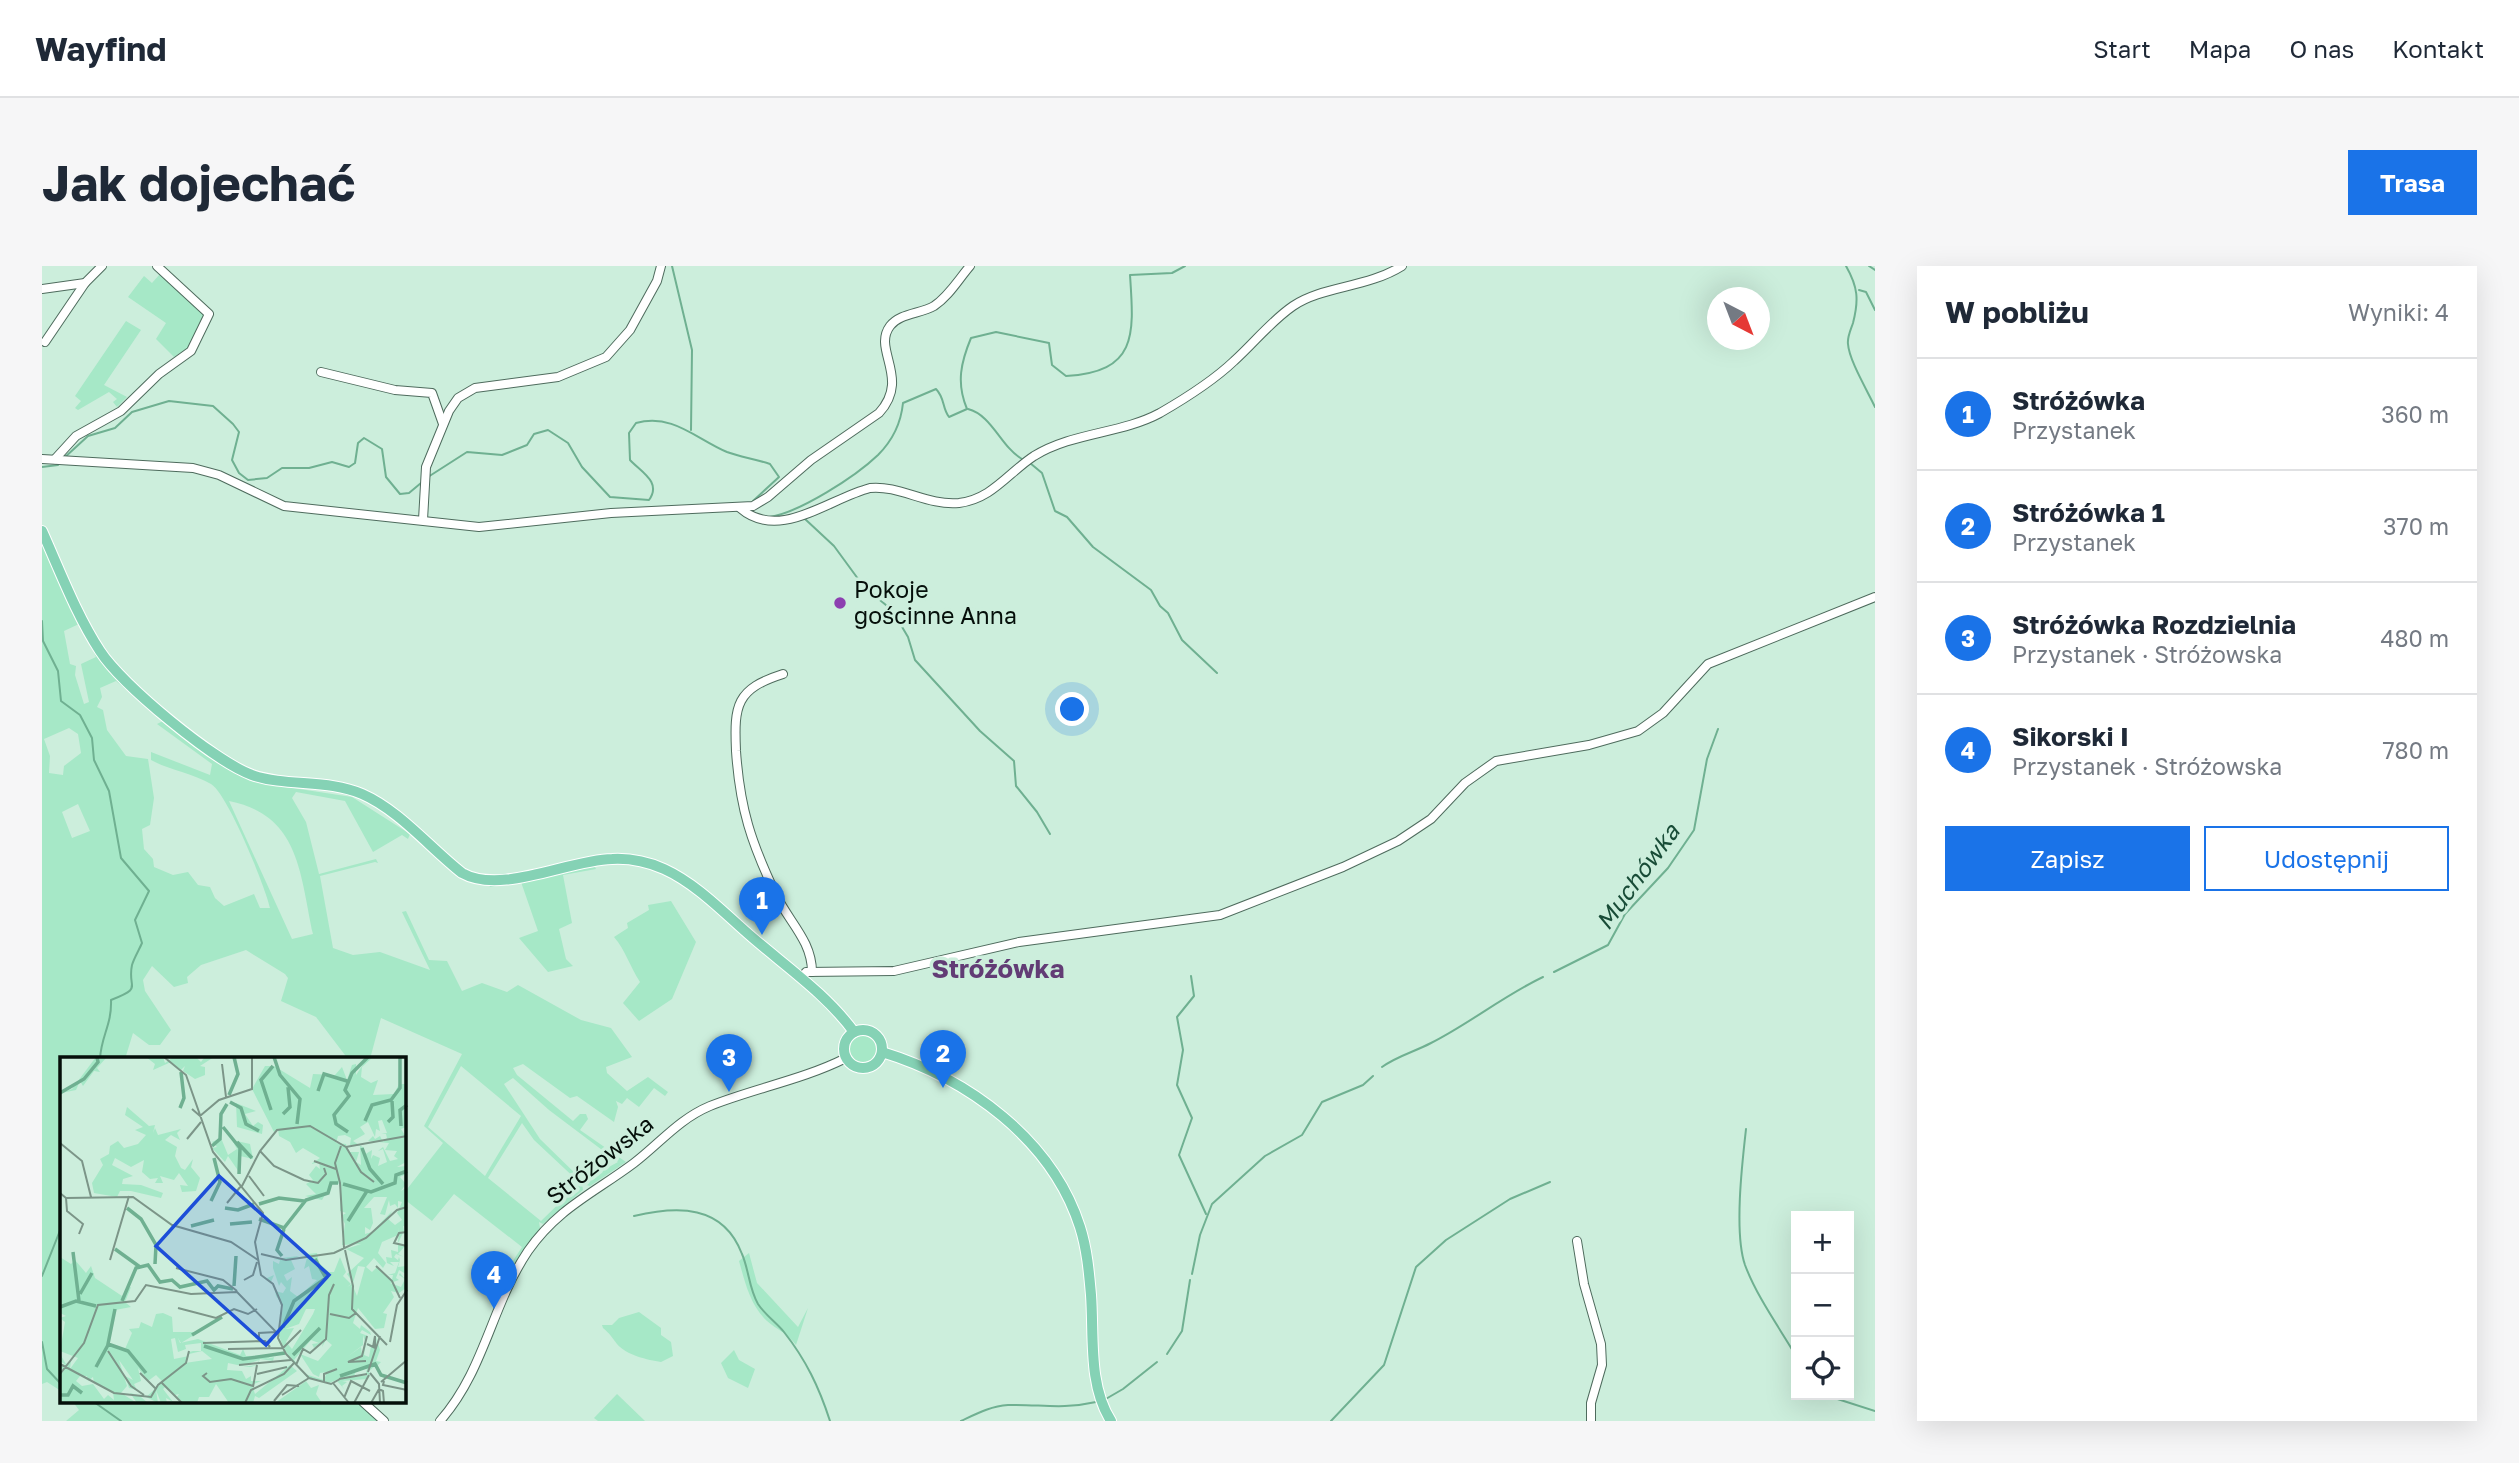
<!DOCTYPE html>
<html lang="pl">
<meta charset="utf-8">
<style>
body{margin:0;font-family:"Golos Text",sans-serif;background:#f6f6f7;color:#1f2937}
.controls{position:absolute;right:21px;bottom:21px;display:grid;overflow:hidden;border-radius:0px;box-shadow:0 7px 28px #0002}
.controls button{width:63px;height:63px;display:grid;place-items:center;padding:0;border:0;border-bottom:2px solid #e0e1e3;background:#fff;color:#1f2937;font:35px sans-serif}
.compass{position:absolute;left:1665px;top:21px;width:63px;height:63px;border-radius:50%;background:#fff;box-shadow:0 7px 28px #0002;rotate:138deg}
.you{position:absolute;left:1031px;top:444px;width:24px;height:24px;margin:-18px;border:5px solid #fff;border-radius:50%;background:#1a73e8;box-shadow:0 0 0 10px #1a73e833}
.badge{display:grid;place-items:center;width:46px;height:46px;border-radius:50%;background:#1a73e8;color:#fff;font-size:23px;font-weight:700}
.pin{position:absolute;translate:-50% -58px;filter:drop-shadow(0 2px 4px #0008)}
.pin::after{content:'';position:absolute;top:37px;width:24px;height:21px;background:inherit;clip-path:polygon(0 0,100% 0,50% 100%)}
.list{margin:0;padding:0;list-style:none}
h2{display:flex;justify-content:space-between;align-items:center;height:91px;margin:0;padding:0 28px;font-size:30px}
h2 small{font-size:23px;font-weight:400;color:#747a83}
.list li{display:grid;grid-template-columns:46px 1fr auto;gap:21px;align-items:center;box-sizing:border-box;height:112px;padding:0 28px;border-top:2px solid #e0e1e3}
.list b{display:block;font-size:26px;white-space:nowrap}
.list p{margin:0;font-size:23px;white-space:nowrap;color:#747a83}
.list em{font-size:23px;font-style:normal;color:#747a83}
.actions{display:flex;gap:14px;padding:21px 28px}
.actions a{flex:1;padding:16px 0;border:2px solid #1a73e8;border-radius:0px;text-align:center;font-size:24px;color:#1a73e8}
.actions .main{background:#1a73e8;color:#fff}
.icon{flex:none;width:38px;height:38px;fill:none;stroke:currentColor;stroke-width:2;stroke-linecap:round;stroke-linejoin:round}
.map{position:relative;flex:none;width:1833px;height:1155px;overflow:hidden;border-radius:0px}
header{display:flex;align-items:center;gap:42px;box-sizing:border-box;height:98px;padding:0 35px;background:#fff;border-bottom:2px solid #e0e1e3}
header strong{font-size:33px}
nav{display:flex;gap:38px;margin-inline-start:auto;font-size:24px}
.intro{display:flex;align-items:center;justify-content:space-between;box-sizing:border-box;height:168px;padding:0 42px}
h1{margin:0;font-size:49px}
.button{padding:18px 32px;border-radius:0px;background:#1a73e8;color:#fff;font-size:24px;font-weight:700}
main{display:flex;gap:42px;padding:0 42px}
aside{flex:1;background:#fff;border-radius:0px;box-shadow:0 7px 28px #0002}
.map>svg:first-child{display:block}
.green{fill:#a6e8c7;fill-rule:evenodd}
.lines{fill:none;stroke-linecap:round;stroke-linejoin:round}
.stream{stroke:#6fb091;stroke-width:2}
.minor-casing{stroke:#4e6b5d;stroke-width:10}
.major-casing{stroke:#fff;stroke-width:12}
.minor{stroke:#fff;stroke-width:8}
.major{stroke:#85d2b5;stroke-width:10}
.poi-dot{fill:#8c3fb0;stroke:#cceedc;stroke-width:2.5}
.labels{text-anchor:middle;stroke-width:7;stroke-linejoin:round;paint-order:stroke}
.poi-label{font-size:23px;fill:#050f0a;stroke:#cceedc;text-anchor:start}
.street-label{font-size:23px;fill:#050f0a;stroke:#cceedc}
.water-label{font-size:24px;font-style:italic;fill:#184c37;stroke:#cceedc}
.quarter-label{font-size:26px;font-weight:bold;fill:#623c75;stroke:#cceedc}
.inset-river{fill:none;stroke:#6fb091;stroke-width:3.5}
.inset-road{fill:none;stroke:#7c9588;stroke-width:2}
.view{fill:#1d4ed8;fill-opacity:0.15;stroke:#1d4ed8;stroke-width:3.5}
.inset-edge{fill:none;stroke:#050f0a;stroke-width:3.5}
</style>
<header>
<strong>Wayfind</strong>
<nav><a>Start</a><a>Mapa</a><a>O nas</a><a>Kontakt</a></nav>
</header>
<div class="intro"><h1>Jak dojechać</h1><a class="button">Trasa</a></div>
<main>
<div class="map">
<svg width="1833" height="1155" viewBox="0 0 1833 1155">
<rect width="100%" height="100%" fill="#cceedc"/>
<g class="green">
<polygon points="118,8 160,45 161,50 147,81 132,91 114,73 124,57 86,31 102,10 110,17"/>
<polygon points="84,55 99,64 62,119 85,131 75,141 71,136 75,133 67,126 36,144 33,142 39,135 33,130"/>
<path d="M0 277 37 358 22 365 28 398 34 400 33 409 42 438 47 436 39 398 54 391 40 361 94 427 93 431 74 415 58 422 60 431 55 441 61 444 65 464 84 490 106 493 112 532 108 559 100 563 102 583 111 593 112 601 131 609 146 606 156 619 168 621 173 632 182 640 212 628 218 642H228C224 623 186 528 169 518 150 507 127 504 109 494V486L168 509 170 498 115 458 121 455 185 502 231 519 310 531 368 568 366 573 360 569 331 586 303 535 254 526 250 532 264 556 277 608 334 593 336 597 333 596 278 610 291 682 311 689 338 686 388 704 360 646 364 645 387 694 405 695 420 725 440 717 465 726 476 719 539 754 569 762 590 791 564 801 565 807 585 825 606 811 626 826 623 830 612 822 597 841 585 832 580 838 574 835 576 841 572 856 535 830 528 832 481 798 471 802 475 809 531 855 538 848H544L546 853 538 864 584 896 548 920 540 918 541 924 501 958 497 956 498 962 473 998H469L480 981 412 928 390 955 362 933V927L401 877 382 860 420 788 339 752 328 793H306L274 751 239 735 246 712 243 708 204 684 159 699 145 711 146 717 132 721 110 700 101 714 103 725 129 764 118 779H107L91 767 83 793H19V1125L5 1116 0 1118ZM27 462 36 468 39 487 22 500 21 509 7 507 8 490 2 473ZM187 535C258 549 258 608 271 668L250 673ZM36 538 48 565 30 572 20 546ZM419 800 479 850 443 910 386 861ZM471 812 507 844 576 896 541 915 498 873 462 818ZM480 857 492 874 538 917 499 955 446 912Z"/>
<polygon points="552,599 554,603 521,609 530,657 517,663 524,693 531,700 506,706 477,672 496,665 479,616 448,621 447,618"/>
<path d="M629 635 654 676 630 733 597 755 581 737 598 716C588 701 584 685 572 671L586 662 585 657 607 644 606 639Z"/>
<circle cx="821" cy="783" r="13"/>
<path d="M707 987 715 1017 756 1061 766 1042 754 1079C744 1066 735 1064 725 1055 708 1039 703 1016 697 995Z"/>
<path d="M597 1046 619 1062V1069L629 1076 631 1090 619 1096C606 1094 584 1089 575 1078 569 1070 568 1068 561 1062L560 1059H570L577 1052Z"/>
<polygon points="692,1084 697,1094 713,1103 706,1122 686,1112 679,1097"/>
<polygon points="575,1128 603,1155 556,1155 552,1152"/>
<polygon points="31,1136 319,1136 340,1155 24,1155 37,1144"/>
</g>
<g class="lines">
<g class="stream">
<polyline points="630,0 650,84 649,164"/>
<path d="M1804 0C1816 21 1817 34 1811 57 1809 63 1805 71 1806 78 1807 94 1825 124 1833 141"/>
<polyline points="1827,0 1833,4"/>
<polyline points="1817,24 1824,26 1833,44"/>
<path d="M926 143C950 149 959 181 980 193"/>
<polyline points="22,192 46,170 73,162 90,146 127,135 171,140 191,158 197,166 190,194 197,207 206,214 225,212 240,202 267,202 290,196 307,201 313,197 316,177 322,172 340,183 344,211 358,228 367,227 379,217"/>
<polyline points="988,197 1000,207 1013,245 1025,251 1051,281 1109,324 1118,340 1126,347 1140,374 1175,407"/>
<polyline points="0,201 16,199"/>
<path d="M386 211 425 186 460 189 485 179 492 168 506 164 526 177 540 201 568 231 607 234C620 216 599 206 588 194L587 167 594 157C631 147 654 173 685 186 698 191 714 193 728 198L737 211 711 235"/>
<path d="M728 251C758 246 813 211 836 189 850 175 859 157 861 137L894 123C903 132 900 142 907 151L925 143C914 117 919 96 929 72L954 66 1007 77 1010 99 1024 110C1096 106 1092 68 1088 9L1130 7 1143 0"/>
<polyline points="763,253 792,280 822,321 850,344 866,371 873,394 938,465 972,495 974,520 995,546 1008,568"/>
<path d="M0 355 1 375 16 405 19 435 38 449 50 472 52 494 67 525 79 592 107 625 93 654 100 677C97 684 92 692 90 699 85 723 102 721 69 734 70 759 59 770 58 793"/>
<polyline points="1512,706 1566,679 1583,648 1626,602 1652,564 1665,493 1676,463"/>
<polyline points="1149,710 1152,730 1135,751 1141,784 1135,819 1150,852 1137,889 1164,948"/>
<path d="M1340 801C1355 790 1372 786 1389 777 1427 758 1461 730 1501 711"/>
<path d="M1704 863C1700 898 1692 967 1703 999 1715 1031 1737 1061 1754 1090"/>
<path d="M592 950C635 940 681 938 700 988 707 1004 707 1023 716 1038 723 1049 734 1056 742 1066 764 1094 777 1121 788 1155"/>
<polyline points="1150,1008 1158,969 1170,938 1223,890 1260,869 1280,836 1321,819 1331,810"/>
<polyline points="0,1010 19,962"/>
<polyline points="0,1076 5,1103 19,1118"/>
<polyline points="1125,1088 1140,1065 1148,1014"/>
<polyline points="1783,1129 1833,1145"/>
<polyline points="1062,1134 1081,1123 1115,1096"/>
<polyline points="52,1136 79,1155"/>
<path d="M919 1155C934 1148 949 1140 966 1139 999 1138 1018 1144 1054 1136"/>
<polyline points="1289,1155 1342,1099 1374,1001 1404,974 1468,933 1508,916"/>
</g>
<defs>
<g id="minor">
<polyline points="0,23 43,17 60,0"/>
<polyline points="3,76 43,17"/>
<polyline points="279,106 353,124 390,127 401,158"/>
<path d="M0 193 151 202 177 209 242 240 437 261 569 247 711 240 726 231 769 194 837 147C869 112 830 84 848 60 858 47 878 48 892 40 907 30 916 14 928 0"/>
<polyline points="13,193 34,170 79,145 117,108 149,85 167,48 115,0"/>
<path d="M698 242C737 276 786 233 828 222 858 219 885 240 917 237 950 233 966 207 992 190 1031 166 1079 168 1118 147 1144 132 1171 115 1192 95 1212 77 1229 55 1251 40 1280 20 1325 22 1360 0"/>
<polyline points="381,254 384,201 407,145 416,132 433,122 516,111 564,91 588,64 615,15 619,0"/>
<path d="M741 408C694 423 692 439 694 485 698 543 709 576 734 629 747 656 770 675 770 706"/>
<polyline points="759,712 764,706 852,705 977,676 1178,649 1301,601 1356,575 1389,553 1423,517 1454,495 1547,479 1596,465 1621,447 1666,398 1833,331"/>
<polyline points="1535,975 1542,1018 1559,1078 1560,1099 1549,1137 1549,1155"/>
<polyline points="321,1136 342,1155"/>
<path d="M398 1155C443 1104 449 1040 486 985 516 942 552 927 592 897 618 877 637 853 668 840 713 822 760 814 804 792"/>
</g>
<g id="major">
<path d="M0 265C18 305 34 348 58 385 80 419 172 495 210 509 245 521 286 513 320 528 357 544 388 582 420 607 459 629 526 594 570 593 588 592 606 596 622 603 655 618 683 648 711 672 746 702 785 729 812 766"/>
<circle cx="821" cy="783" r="19"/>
<path d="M840 786C925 812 1010 873 1038 961 1045 983 1047 1006 1049 1029 1052 1070 1046 1119 1069 1155"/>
</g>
</defs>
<use href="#minor" class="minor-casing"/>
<use href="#major" class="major-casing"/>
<use href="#minor" class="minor"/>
<use href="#major" class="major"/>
</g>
<circle class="poi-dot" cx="798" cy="337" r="7"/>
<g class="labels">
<g class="poi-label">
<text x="812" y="332">Pokoje<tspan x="812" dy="26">gościnne Anna</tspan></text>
</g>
<g class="street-label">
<text transform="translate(558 894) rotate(-38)" y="8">Stróżowska</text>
</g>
<g class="water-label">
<text transform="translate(1596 611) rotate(-54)" y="8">Muchówka</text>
</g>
<g class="quarter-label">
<text x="956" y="712">Stróżówka</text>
</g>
</g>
<g transform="translate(18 791)">
<rect width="346" height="346" fill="#cceedc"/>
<path d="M36 0H47L37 11 40 15 34 14 23 29 20 24 16 33 1 36 12 32ZM86 0H103L105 6 112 1 108 0H136L141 5 144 1 154 0 140 9 145 10V18L135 22 123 14 125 9 121 13 111 5 93 13 95 7ZM308 0H313L302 10 301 20 311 26 318 23 313 38 334 37 339 27H346V70L341 72 346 80V105L337 110 346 109V117L340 120 346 127 341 134 346 131V170L343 169 344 174 338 186 339 171 338 178 322 185 318 196 326 206 323 211 314 201 306 210 312 215 317 210 332 223 333 218H328L335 216 339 205H330L334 209 327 206 326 200 332 201 331 193 338 195V187L345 189 338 197 344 200 336 197 334 200 339 204 338 203 339 200 340 203 338 210 346 209V217L339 213 336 221 339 223 330 226 341 230 345 222 339 218 340 216 344 221 346 218V231L339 236 331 234 334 240 323 256 327 257 324 271 315 272 298 251 293 266 300 272 301 268 310 275 311 278 302 273 300 276 308 279 305 285 303 278V288L287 300 301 290 302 298 306 286 304 298 309 300 311 289 317 291 316 279 320 293 316 304 321 305 317 309 323 319 315 309 308 315 314 319 306 317 307 311 296 313 294 320 308 318 307 322 282 324 287 325 282 329 285 333 277 324 279 322 269 326 247 320 225 294 219 279 223 249 216 239 214 228 205 222 214 218 211 225 214 227 215 234 223 236 226 231 221 225 219 229 213 211V204L219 207 220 203 213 202 239 199 231 203 235 212 224 218 227 224 232 220 230 234 238 240 257 223 252 222 249 209 244 212 248 197 257 196 259 206 269 215H274L280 200 286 215 283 219 291 227 287 230 292 227 297 239 305 210 298 209 293 226 287 217 304 201 286 192 301 187 282 188 285 167 281 159 286 156 280 154 281 127 272 126 262 143 245 139 256 137 246 127 253 123 249 118 256 109 260 112 259 105 251 107 260 101 243 91 236 96 230 85 219 79 218 72 214 75 192 32 205 9H214L250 31 253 17 275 18 282 10 287 23 292 8 296 7V18ZM322 63 327 76 321 77H326L327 81 323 85 320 79 315 82 313 79 308 84 329 86 325 93 337 94 334 99 338 102 330 104 323 90 318 94 323 92 327 105 318 109 320 101 313 98 311 102 312 93 304 98V91L293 84 305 77 300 70 308 65 315 80 316 72 320 74 318 64ZM285 78 291 81 290 88 300 89 301 108 296 105 299 95H288L286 87 276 86 278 79ZM314 140H327L320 157 325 158 329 143 330 149 335 147 338 151V144L342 145 337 156 342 163 335 168 328 162 332 154 312 175 305 177V170L310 173 313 166 311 151H304ZM246 252H255L253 257 232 292 226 285 234 271 225 272 239 267ZM251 283 259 286 252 287 254 291 263 285 262 290 266 283 272 288 258 304 240 297 253 317 259 320 260 316 267 315 264 323 245 317 234 303ZM176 46 196 54 185 57 193 69 198 65 203 68 202 77 177 70ZM67 50 89 69 95 68 93 76 95 71 98 78 121 72 117 76 120 83 111 78 105 83 117 90 115 99 121 111 125 113 133 102 131 110 140 121 136 134 122 135 120 128 128 129 119 116 114 123 100 119 103 126H95L98 121 90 122 82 115 84 103 71 110 55 101 52 108 73 119 63 122 62 127 81 128 103 136 101 141 71 134H60L57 140 34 136 32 126 43 108 40 102 49 97 50 89 58 84 64 91 78 87 86 78 75 73 83 70 65 58ZM161 81 168 98 177 92 172 83 190 87 193 102 180 99 179 115 168 99 165 105 152 91 157 90 152 85ZM0 200 11 207 15 203 26 216 31 209 35 221 62 239 68 231 71 230 65 245 71 250 55 253 49 286 65 292 72 276 69 272 79 271 81 265 92 270 96 257 103 256 112 260 113 275H139L121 286 118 281 120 286 138 282 180 298 183 292 186 299 215 298 206 302 214 300 213 304 200 302 197 308 191 310H183L196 308 199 303 182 309 168 306 167 313 182 314 186 322 191 319V324H201L192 328 195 337 230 308 237 314 199 341 195 339 193 346H169L156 327 149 340H139L137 346H123L117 340 119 337 115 338 106 329 103 332 113 345 106 341 107 346H101L96 333 98 346 86 340 103 325 96 318 88 324 78 311 81 324 74 327 77 333 69 331 65 319 73 323 59 303 67 329 61 336 77 346 70 336 86 340H81L88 346H0V306L6 308 0 304V297L6 307 11 303 10 312 18 301 0 294 5 265 0 261 6 259 0 256ZM115 281 118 295 126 292 125 288 141 286V294H133L129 295V297L142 294 152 302 125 306 129 299 114 302 111 282ZM20 319H27L28 324 33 320 34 326 53 335 54 343 48 338 44 342 33 327 22 329 16 324ZM246 324 251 331 259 328 256 337 262 346H215Z" fill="#a6e8c7" fill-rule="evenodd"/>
<path class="inset-river" d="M214 0 220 18 240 42 237 67M258 34 264 17 287 24M0 36 24 22 38 5 37 0M169 38 178 17 174 0M170 45 181 51 186 67 199 74M120 51 124 41 121 15M211 53 201 23 213 9M223 57 230 50 228 30M305 64 312 48 331 43 340 31V0M328 65 333 60 332 44M341 69 340 53 347 48M163 70 180 91 179 117M288 75 276 67 274 58 289 39 285 33 292 16 308 0M177 85 192 101M152 89 160 82 161 57 167 47M302 91 310 112 323 127M283 127 311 135 335 126 336 118 347 114M151 144 160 125 154 101M199 147 219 141 244 144M67 151 81 162 96 188 95 207M165 151 178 153 194 147M199 162 224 171 246 143 268 136 271 126H278M288 164 307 134M170 167 192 165M131 169 154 163M55 192 80 210M13 195 19 244M222 199 217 193 224 172M174 229 176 199M20 237 32 216M62 244 76 211 88 208 100 225 112 223 120 230 147 224 154 233 158 229 173 232M0 250 16 244 36 249M55 252 48 287 68 294 86 316M223 270 234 244 266 221 255 202M132 278 162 260M144 289 183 302 225 296M233 298 260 271M36 310 48 288M280 319 315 307 321 318 347 326M0 338H8L13 329 22 336"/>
<path class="inset-road" d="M104 0 126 18 153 95 203 156 195 185 201 218 213 227 222 248 218 281 226 297 249 321 271 327 280 322M162 7 166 40M132 52 140 59 159 43 192 32V0M127 82 141 65M0 86 22 104 31 140M281 89 275 106 280 126 284 191M286 90 301 115 314 125M200 94 214 109 244 123 258 126 266 117 264 111M254 104 276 112M189 119 204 139M182 129 200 94 217 73 250 69 286 90 347 79M0 136 6 141 73 140 112 168 171 185 198 203M6 141 7 154 23 167 19 177M167 146 181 129M347 175 339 176 334 186 347 189M285 193 293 229 292 252 327 288M201 197 226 203 274 196 306 181 337 153 347 150M50 203 69 139M316 209 332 224 340 241M116 211 163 223 177 234M184 223 193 218 197 205M118 251 156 261 174 252 188 257 197 252M270 257 289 261 296 256M199 284V276L216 275M330 285 337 248 347 233M143 286 205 284 210 290M307 287 315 291V279L313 290M168 292 223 291 241 273M48 294 71 329 84 338M306 304 288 305 302 299 307 279M0 307 54 336 91 340 98 328 126 306 129 294M179 308 231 303M236 308 243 292 250 296 266 282 269 238 274 227M308 315 320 279M80 316 96 332M147 316 143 319 150 325 171 322 193 329M310 316 319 327 320 346M0 317 24 286 38 248 75 244 86 228 131 237 177 235 219 278M197 317 227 310M279 322 307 317M324 324 323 328 347 333M264 325V317L277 312M321 325 347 303M102 326 122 346M273 326 289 346M193 330 197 308M222 338 249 321M284 341 291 324 310 334M214 344 227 328 239 329M185 346 191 333 224 317 234 306M294 346 309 318M311 346 319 332 323 334 324 346"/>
<path class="view" d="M159 119 269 218 206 288 96 189Z"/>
<rect width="346" height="346" class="inset-edge"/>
</g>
</svg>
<div class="controls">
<button>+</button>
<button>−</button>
<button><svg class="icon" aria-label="locate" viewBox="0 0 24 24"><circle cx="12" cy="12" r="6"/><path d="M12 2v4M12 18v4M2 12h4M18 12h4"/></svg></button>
</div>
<svg class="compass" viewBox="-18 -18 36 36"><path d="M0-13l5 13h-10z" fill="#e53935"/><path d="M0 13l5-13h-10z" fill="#747a83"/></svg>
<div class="you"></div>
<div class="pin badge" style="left:720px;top:669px">1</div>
<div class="pin badge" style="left:901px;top:822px">2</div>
<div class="pin badge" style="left:687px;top:826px">3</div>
<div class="pin badge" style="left:452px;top:1043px">4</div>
</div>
<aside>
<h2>W pobliżu<small>Wyniki: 4</small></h2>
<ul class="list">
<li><span class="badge">1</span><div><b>Stróżówka</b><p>Przystanek</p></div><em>360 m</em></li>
<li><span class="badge">2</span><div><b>Stróżówka 1</b><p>Przystanek</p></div><em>370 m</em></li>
<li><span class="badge">3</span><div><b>Stróżówka Rozdzielnia</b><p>Przystanek · Stróżowska</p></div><em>480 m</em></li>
<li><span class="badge">4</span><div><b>Sikorski I</b><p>Przystanek · Stróżowska</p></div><em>780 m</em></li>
</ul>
<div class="actions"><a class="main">Zapisz</a><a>Udostępnij</a></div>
</aside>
</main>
